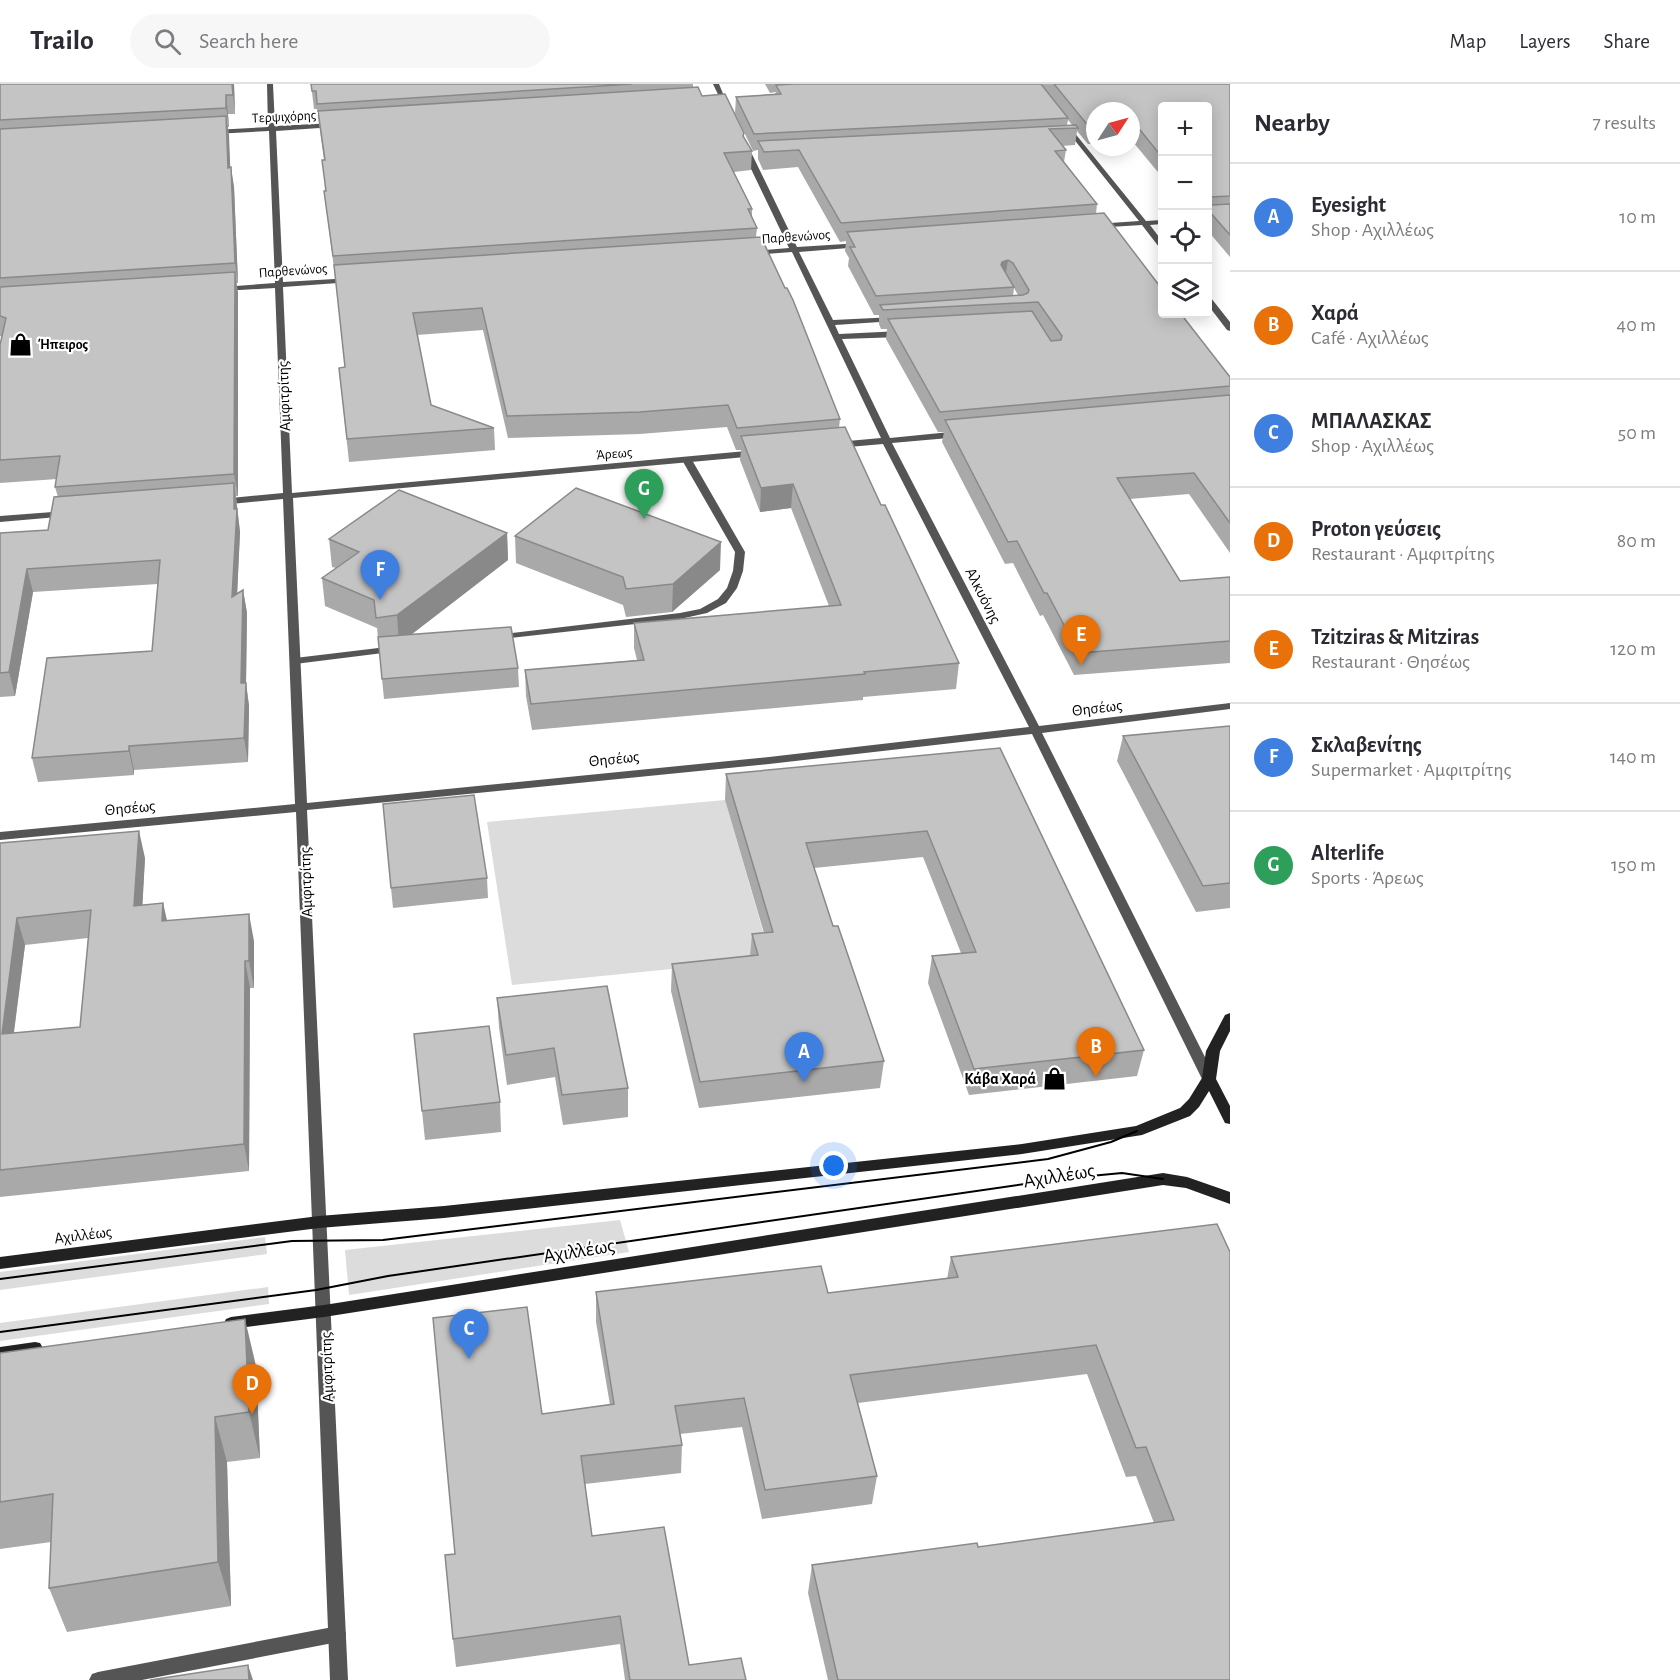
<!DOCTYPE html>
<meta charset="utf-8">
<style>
body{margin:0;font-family:"Alegreya Sans",sans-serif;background:#f7f7f7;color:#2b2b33}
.controls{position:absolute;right:18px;top:18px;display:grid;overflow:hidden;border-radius:6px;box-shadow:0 3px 15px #0003}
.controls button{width:54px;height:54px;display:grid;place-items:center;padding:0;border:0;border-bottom:2px solid #e1e1e2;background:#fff;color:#2b2b33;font:30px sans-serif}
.compass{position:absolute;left:1086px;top:18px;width:54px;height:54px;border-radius:50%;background:#fff;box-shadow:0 3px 15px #0003;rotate:54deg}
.you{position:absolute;left:834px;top:1082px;width:21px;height:21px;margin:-15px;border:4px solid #fff;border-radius:50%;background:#1a73e8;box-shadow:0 0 0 9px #1a73e833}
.badge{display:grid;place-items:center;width:39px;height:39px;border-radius:50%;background:#0f766e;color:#fff;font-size:20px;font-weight:700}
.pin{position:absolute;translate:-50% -50px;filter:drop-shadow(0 2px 3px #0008)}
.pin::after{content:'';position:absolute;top:32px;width:21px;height:18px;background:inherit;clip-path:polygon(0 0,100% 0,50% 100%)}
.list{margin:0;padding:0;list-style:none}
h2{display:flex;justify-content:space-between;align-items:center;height:78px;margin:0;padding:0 24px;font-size:26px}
h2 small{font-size:20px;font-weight:400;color:#7c7c81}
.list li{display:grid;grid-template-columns:39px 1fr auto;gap:18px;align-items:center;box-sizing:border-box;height:108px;padding:0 24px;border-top:2px solid #e1e1e2}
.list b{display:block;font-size:22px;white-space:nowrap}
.list p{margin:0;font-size:20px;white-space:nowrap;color:#7c7c81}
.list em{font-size:20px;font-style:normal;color:#7c7c81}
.icon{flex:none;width:33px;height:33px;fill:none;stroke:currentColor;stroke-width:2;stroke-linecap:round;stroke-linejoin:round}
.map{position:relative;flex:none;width:1230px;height:1596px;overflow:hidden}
header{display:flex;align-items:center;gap:36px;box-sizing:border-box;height:84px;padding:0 30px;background:#fff;border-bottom:2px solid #e1e1e2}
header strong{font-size:28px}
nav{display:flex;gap:33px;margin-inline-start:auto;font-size:21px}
.search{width:420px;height:54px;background:#f7f7f7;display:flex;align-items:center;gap:15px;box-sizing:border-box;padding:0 21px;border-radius:33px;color:#7c7c81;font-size:22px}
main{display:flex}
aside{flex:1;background:#fff}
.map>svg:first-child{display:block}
.green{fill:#dcdcdc}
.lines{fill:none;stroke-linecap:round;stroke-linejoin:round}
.service{fill:#555;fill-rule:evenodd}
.minor{fill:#555;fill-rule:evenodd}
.secondary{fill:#222;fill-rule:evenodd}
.tram{stroke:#000;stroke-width:2}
.wall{fill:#a9a9a9;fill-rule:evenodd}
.shaded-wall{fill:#898989}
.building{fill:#c4c4c4;stroke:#898989;stroke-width:1.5;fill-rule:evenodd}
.labels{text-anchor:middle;stroke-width:4.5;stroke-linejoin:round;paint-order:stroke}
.far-street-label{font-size:14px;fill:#000;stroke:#fff}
.far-poi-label{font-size:14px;font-weight:bold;fill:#000;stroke:#fff;text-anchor:start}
.street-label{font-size:16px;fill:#000;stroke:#fff}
.poi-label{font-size:16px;font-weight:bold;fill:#000;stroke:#fff;text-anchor:end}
.near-street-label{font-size:20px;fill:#000;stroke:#fff}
</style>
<header>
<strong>Trailo</strong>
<div class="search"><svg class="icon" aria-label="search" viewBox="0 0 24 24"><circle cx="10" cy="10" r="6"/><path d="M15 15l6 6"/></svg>Search here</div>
<nav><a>Map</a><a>Layers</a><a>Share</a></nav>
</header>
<main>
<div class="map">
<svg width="1230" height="1596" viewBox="0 0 1230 1596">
<rect width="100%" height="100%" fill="#fff"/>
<g class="green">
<polygon points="725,716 771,875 512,901 487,738"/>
<polygon points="620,1136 629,1168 349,1211 345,1166"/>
<polygon points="265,1153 267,1170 0,1206 0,1188"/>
<polygon points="268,1203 269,1220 0,1257 0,1239"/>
</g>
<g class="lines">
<g class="service">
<polygon points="687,373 692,376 745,468 743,487 737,504 726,519 707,529 680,535 492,556 491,554 492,552 496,551 680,529 700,525 718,515 727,504 733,487 735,468 682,376"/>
<polygon points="395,562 400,565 399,567 295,580 290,577 295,574"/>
<polygon points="338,1542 344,1544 346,1550 344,1556 338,1558 142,1596 89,1596 92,1590 98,1588"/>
</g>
<g class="minor">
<polygon points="267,0 273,0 275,42 334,39 337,41 334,43 276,47 283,198 352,194 356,196 352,198 283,203 292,409 757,366 762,369 757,372 293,414 307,719 769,673 1029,643 883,360 837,364 832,361 837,358 881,354 792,168 753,171 749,169 753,167 789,164 741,64 745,62 749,64 797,163 861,159 865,161 861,163 799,168 833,236 895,233 899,235 895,237 835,241 839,250 901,247 905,250 901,253 842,255 890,354 960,347 965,350 960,353 892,359 1039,642 1230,619 1230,625 1042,649 1216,995 1214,999 1204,999 1202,995 1032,650 769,680 307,726 348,1596 330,1596 296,728 0,756 0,748 295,720 283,415 221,421 216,418 221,415 283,409 275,204 223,207 219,205 223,203 275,199 269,47 214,50 210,48 214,46 268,43"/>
<polygon points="713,0 719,0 729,24 724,23"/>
<polygon points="1065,42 1069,42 1146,137 1162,136 1162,140 1150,141 1162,157 1162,163 1159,163 1142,141 1093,144 1093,140 1096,140 1139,137 1065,44"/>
<polygon points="1208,214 1211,214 1230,238 1230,247 1227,246 1208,221"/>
<polygon points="66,427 71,430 69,432 0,438 0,432"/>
</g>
<g class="secondary">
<polygon points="1230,929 1230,947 1220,967 1216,995 1230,1022 1230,1040 1225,1039 1209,1007 1199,1023 1190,1032 1142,1051 1022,1070 444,1134 319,1144 0,1185 0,1173 319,1132 444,1122 1022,1060 1136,1042 1180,1024 1189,1015 1202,994 1206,967 1225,931"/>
<polygon points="1163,1089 1187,1093 1230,1108 1230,1120 1186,1104 1163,1101 324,1233 231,1245 226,1243 224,1239 226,1235 231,1233 324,1221"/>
<polygon points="35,1258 40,1259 43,1264 40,1269 0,1275 0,1263"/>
</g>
<g class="tram">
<polyline points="0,1195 292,1157 383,1156 1048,1075 1111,1058 1137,1047"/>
<polyline points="0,1248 316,1206 388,1192 1059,1095 1122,1089 1163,1095"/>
</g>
</g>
<g class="wall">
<polygon points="0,0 234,0 235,30 228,30 229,43 228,43 230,83 234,103 238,199 236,199 238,209 238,412 236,412 240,448 237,509 243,506 247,529 246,599 249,622 248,678 134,686 134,691 38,698 32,674 152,567 158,500 33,508 15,612 0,613 0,449 48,446 58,413 55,403 57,395 0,399 0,261 2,253 0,252"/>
<polygon points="311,0 693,0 693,3 702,12 744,49 744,54 752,67 751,86 734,88 752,125 752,133 757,144 756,153 840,335 839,344 881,421 959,579 956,605 863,613 863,616 532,646 526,612 525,586 637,576 634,564 634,539 829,522 791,424 760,428 740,376 741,366 736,366 727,343 640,350 508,354 483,246 417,251 431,321 494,344 495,366 349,378 339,284 345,283 335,192 324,107 325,107 324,76 317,25 314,25"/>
<path d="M765 0H1230V173L1208 147V22H1162V93L1133 58H1131V27H1095V60H1088L1077 47 1075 61 1062 62 1066 66 1064 78 1097 120 1096 130 1230 293V469L1189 410 1130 415 1180 497 1230 493V579L1074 591 1043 531 1040 532 1013 479 1005 480 942 358 944 348H938L886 255 887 245H881L879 240V231H874L848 182 849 174 845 167 846 157 840 158 798 83 763 86 758 75V66L753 67 735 29 736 13 775 10 776 8 770 9ZM1068 36 1072 41H1067ZM1014 204 1018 211 1013 212Z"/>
<polygon points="507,449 508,476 412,550 518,584 519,603 384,615 377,544 325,522 322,494 336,484 332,483 329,455"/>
<polygon points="515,452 720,486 672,528 626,533 623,521 516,479"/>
<polygon points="1230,642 1230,824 1196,828 1117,677 1123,652"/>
<polygon points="1000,664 1144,966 1137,992 969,1011 928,899 932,872 961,869 923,773 814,784 833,842 884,977 880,1004 699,1024 671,907 672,880 750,872 752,850 764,849 725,716 726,690"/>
<path d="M0 759 145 774 142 821 163 819 167 837 254 857V904H250L249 1087 0 1113ZM88 854 80 943 14 949 25 861Z"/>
<polygon points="487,794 488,814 393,824 391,804"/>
<polygon points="497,914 628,1004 628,1033 563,1041 555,993 507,1001 499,943"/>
<polygon points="414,950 500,1018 501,1048 425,1056"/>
<polygon points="1217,1140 1230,1596 828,1596 808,1509 812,1481 978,1463 1154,1439 1136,1392 1126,1393 1087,1290 858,1319 877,1392 872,1420 762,1435 742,1343 680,1350 682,1361 681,1389 585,1400 592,1452 689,1581 746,1596 625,1596 620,1560 456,1583 453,1555 455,1470 542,1330 610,1321 596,1238 596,1208 828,1209 947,1195 951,1173"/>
<polygon points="0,1269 256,1282 260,1374 227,1378 231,1522 67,1548 49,1504 51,1458 0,1465"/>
</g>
<g class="shaded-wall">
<polygon points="232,0 234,0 235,30 233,11"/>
<polygon points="226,11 228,30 229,43 226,24"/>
<polygon points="226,32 229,51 231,103 228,84"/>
<polygon points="231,83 234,103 238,199 235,179"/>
<polygon points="1008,176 1005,195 998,200 1002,178"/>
<polygon points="235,188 238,209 238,412 234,390"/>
<polygon points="234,399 240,448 236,536 232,513"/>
<polygon points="793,400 791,424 760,428 761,404"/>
<polygon points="507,449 508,476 399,560 397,531"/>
<polygon points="721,458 720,486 672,528 673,500"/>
<polygon points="27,485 33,508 15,612 9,588"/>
<polygon points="243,506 247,529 246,599 249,622 248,678 244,654 241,599"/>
<polygon points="129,662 134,686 134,691 129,667"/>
<polygon points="139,747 145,774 141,849 134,822"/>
<polygon points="163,819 169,846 162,837"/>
<polygon points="249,830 254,857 254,904 249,877"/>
<polygon points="17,834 25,861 10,977 2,950"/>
<polygon points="245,877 250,904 249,1087 244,1060"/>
<polygon points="245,1235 256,1282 260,1374 249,1328"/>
<polygon points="215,1333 227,1378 231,1522 218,1478"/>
<polygon points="248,1581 253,1596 249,1596"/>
</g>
<g class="building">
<polygon points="0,0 232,0 233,11 226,11 226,24 0,36"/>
<polygon points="311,0 632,0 317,20 316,7 312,7"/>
<polygon points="794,0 1041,0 1068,34 754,50 736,13 781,10 776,1"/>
<polygon points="1054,0 1230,0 1230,112 1211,113 1209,119 1212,121 1230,120 1230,151 1208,126 1208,22 1162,22 1162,73 1136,41 1131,42 1131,27 1095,27 1095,44 1090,44"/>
<polygon points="698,3 702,12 725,10 744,49 743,52 752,67 724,69 752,125 748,125 757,144 333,172 324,107 326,107 322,76 325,76 318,27"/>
<polygon points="226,32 228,84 231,83 235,179 0,194 0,45"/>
<polygon points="1076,41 1078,44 1049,45 1066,66 1055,67 1097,120 841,139 799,66 764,68 758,57"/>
<polygon points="1104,129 1162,205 1162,230 1181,230 1230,293 1230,302 940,328 888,235 1032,227 1051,257 1061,256 1062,252 1038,218 883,226 880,221 1023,211 1028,209 1029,206 1013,179 1008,176 1002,178 1001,181 1014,203 876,212 850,163 855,163 847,148"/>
<polygon points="761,153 785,204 787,204 793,216 840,335 737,344 728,321 640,328 507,332 482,224 413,229 431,321 494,344 347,355 339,284 345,283 334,181"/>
<polygon points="235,188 234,390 55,403 60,372 0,376 0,261 6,234 0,232 0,203"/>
<polygon points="1230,311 1230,439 1194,389 1117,394 1180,497 1230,493 1230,557 1079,569 1047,509 1044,509 1017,457 1008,458 945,336"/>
<polygon points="845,343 881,421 885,421 959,579 864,588 865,590 531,620 525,586 644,576 634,539 841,521 793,400 761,404 741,352"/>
<polygon points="234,399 234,425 237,425 232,513 243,506 241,599 246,599 244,654 129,662 129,667 32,674 47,574 152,567 160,476 27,485 9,588 0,589 0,449 48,446 54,413"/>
<polygon points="576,404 721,458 673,500 626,505 623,493 515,452"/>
<polygon points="399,406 507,449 397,531 376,534 374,516 322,494 359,468 329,455"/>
<polygon points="511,543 518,584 382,595 378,553"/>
<polygon points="1230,642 1230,799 1203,802 1123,652"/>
<polygon points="1000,664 1144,966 974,985 932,872 976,868 927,747 806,759 833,842 838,842 884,977 700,998 672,880 758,871 752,850 773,848 726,690"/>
<polygon points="474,711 487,794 391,804 383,720"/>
<path d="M139 747 134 822 163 819 162 837 249 830V877H245L244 1060 0 1086V759ZM91 826 80 943 2 950 17 834Z"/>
<polygon points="607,902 628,1004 562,1011 554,964 506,971 497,914"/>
<polygon points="489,942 500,1018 422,1027 414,950"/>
<polygon points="1217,1140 1230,1168 1230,1596 838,1596 812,1481 977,1459 978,1463 1174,1436 1146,1363 1136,1364 1096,1261 850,1291 877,1392 765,1406 744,1314 675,1322 682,1361 581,1372 592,1452 664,1443 689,1581 741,1574 746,1596 630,1596 620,1532 453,1555 445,1471 455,1470 433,1234 527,1223 542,1330 614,1320 596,1208 821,1182 828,1209 958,1193 951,1173"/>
<polygon points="245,1235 249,1328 215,1333 218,1478 49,1504 53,1410 0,1418 0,1269"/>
<polygon points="248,1581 249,1596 150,1596"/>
</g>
<defs>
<symbol id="shop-bare" viewBox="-9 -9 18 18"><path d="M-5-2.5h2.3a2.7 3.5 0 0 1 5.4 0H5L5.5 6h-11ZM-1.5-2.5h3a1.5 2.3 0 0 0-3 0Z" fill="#000" stroke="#fff" stroke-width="2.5" paint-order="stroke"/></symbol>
</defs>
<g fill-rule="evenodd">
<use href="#shop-bare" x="4" y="244" width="33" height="33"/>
<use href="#shop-bare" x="1038" y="978" width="33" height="33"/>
</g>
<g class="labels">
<g class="far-street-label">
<text transform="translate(284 32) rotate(-3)" y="5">Τερψιχόρης</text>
<text transform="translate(796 152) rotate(-4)" y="5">Παρθενώνος</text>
<text transform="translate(293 186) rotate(-4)" y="5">Παρθενώνος</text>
<text transform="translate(614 369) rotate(-5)" y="5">Άρεως</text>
</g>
<g class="far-poi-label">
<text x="38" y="265">Ήπειρος</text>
</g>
<g class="street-label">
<text transform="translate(283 312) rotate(-92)" y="6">Αμφιτρίτης</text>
<text transform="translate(984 511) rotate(63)" y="6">Αλκυόνης</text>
<text transform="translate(1097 623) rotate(-7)" y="6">Θησέως</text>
<text transform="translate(614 674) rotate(-6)" y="6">Θησέως</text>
<text transform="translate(130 723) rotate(-5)" y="6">Θησέως</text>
<text transform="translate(305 798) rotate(-92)" y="6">Αμφιτρίτης</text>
<text transform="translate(83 1150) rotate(-7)" y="6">Αχιλλέως</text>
<text transform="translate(326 1283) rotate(-92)" y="6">Αμφιτρίτης</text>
</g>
<g class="poi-label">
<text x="1036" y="1000">Κάβα Χαρά</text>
</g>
<g class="near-street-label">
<text transform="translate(1059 1091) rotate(-9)" y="7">Αχιλλέως</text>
<text transform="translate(579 1166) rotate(-9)" y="7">Αχιλλέως</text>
</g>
</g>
</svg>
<div class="controls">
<button>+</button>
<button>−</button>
<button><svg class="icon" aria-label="locate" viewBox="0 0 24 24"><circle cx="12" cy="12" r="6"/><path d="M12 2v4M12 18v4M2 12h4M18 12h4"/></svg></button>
<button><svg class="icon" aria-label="layers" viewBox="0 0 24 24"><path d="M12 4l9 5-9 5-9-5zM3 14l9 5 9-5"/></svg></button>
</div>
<svg class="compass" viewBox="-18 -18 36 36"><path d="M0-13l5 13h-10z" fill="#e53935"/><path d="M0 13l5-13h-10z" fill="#7c7c81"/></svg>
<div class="you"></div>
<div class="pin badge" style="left:804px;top:998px;background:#3f7fe0">A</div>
<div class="pin badge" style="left:1096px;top:993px;background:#e8710a">B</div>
<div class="pin badge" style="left:469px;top:1275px;background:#3f7fe0">C</div>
<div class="pin badge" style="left:252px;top:1330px;background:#e8710a">D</div>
<div class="pin badge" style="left:1081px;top:581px;background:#e8710a">E</div>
<div class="pin badge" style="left:380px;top:516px;background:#3f7fe0">F</div>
<div class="pin badge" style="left:644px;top:435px;background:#2e9e5b">G</div>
</div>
<aside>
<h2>Nearby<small>7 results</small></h2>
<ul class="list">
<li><span class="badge" style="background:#3f7fe0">A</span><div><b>Eyesight</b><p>Shop · Αχιλλέως</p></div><em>10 m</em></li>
<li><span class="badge" style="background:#e8710a">B</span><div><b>Χαρά</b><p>Café · Αχιλλέως</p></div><em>40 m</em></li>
<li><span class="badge" style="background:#3f7fe0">C</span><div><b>ΜΠΑΛΑΣΚΑΣ</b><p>Shop · Αχιλλέως</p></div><em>50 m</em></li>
<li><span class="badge" style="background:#e8710a">D</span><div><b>Proton γεύσεις</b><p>Restaurant · Αμφιτρίτης</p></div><em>80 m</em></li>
<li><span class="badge" style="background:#e8710a">E</span><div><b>Tzitziras &amp; Mitziras</b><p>Restaurant · Θησέως</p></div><em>120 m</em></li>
<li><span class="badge" style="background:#3f7fe0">F</span><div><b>Σκλαβενίτης</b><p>Supermarket · Αμφιτρίτης</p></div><em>140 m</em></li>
<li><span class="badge" style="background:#2e9e5b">G</span><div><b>Alterlife</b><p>Sports · Άρεως</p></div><em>150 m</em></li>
</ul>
</aside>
</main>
